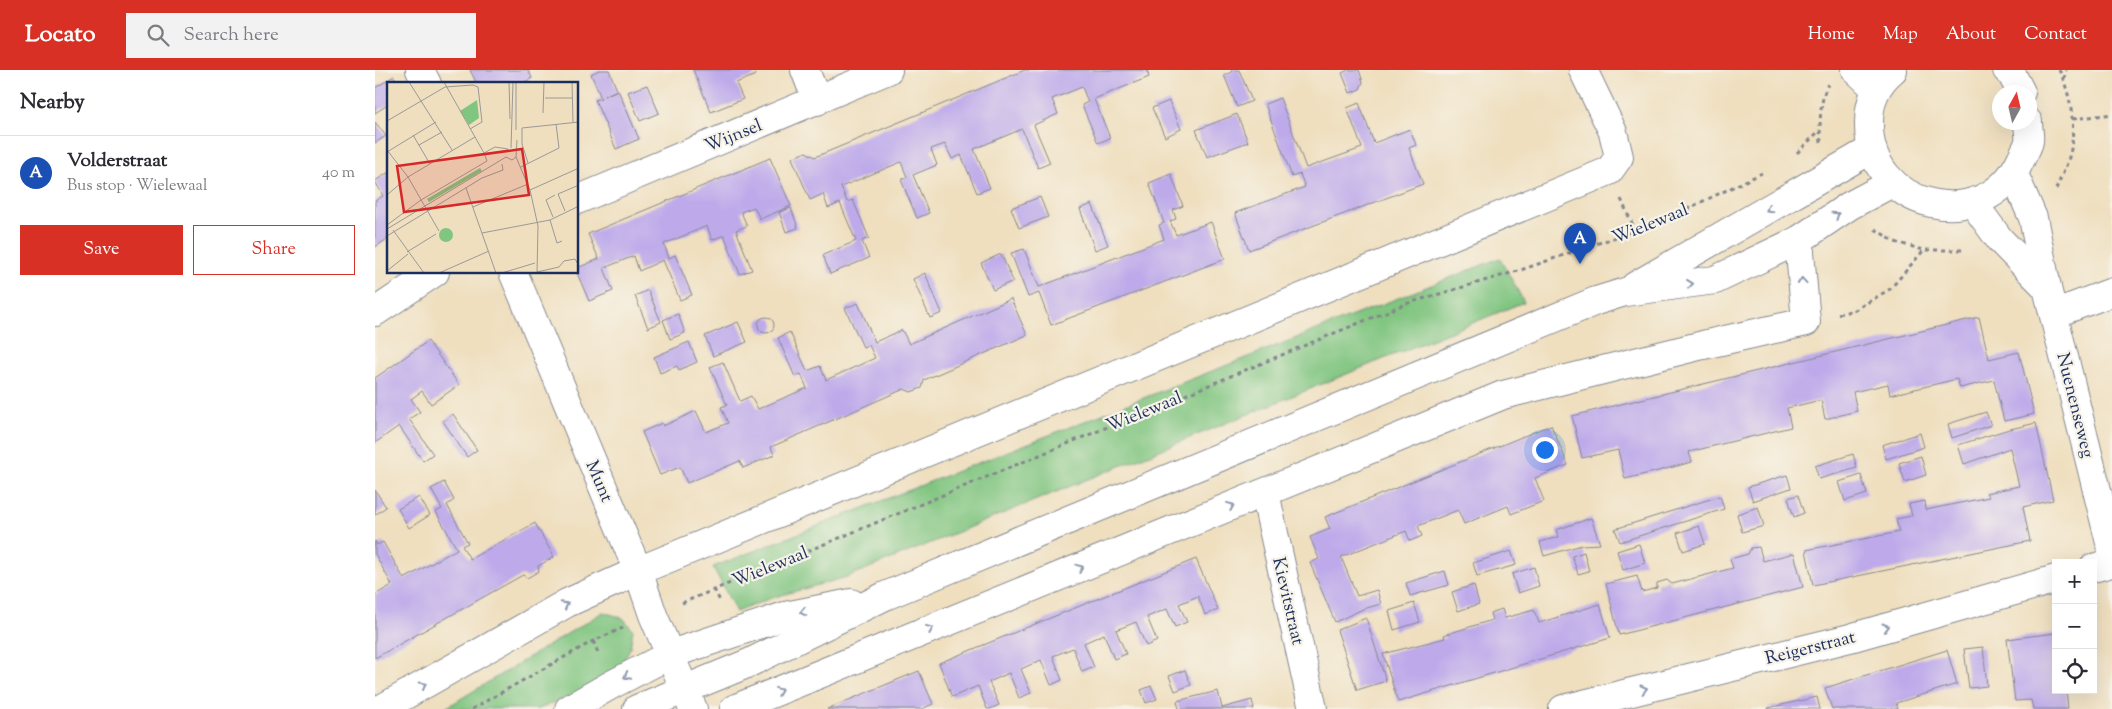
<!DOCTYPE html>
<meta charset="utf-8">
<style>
body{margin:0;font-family:"Sorts Mill Goudy",serif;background:#f2f2f3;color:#2b2b33}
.controls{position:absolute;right:15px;bottom:15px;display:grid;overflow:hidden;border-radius:0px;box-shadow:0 5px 20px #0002}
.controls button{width:45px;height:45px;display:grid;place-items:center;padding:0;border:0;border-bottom:1px solid #e1e1e2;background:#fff;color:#2b2b33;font:25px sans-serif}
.compass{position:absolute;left:1617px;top:15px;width:45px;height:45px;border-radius:50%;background:#fff;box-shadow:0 5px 20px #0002;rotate:8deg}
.you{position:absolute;left:1169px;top:379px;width:18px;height:18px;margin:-12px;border:4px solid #fff;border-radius:50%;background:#1a73e8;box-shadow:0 0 0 8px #1a73e833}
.badge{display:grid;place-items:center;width:32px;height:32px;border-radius:50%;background:#d93025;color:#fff;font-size:16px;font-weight:700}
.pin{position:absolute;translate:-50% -41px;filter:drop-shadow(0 1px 2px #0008)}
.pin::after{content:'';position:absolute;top:26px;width:18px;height:15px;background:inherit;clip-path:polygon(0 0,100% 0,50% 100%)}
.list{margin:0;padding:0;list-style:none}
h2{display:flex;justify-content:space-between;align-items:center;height:65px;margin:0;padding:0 20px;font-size:21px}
h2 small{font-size:16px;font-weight:400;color:#7c7c81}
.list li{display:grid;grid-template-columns:32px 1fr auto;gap:15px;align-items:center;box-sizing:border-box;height:75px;padding:0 20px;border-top:1px solid #e1e1e2}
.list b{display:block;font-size:19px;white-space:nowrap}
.list p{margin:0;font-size:16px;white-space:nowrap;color:#7c7c81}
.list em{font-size:16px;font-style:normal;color:#7c7c81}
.actions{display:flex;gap:10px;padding:15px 20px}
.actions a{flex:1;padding:11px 0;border:1px solid #d93025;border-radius:0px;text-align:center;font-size:18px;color:#d93025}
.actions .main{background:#d93025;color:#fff}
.icon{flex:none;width:28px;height:28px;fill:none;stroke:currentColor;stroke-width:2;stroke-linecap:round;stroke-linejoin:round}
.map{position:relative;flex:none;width:1737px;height:639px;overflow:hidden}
header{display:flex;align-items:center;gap:30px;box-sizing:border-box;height:70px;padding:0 25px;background:#d93025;color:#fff}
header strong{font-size:24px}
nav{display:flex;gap:28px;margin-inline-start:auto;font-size:18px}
.search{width:350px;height:45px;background:#f2f2f3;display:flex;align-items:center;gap:12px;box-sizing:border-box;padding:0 18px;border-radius:0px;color:#7c7c81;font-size:19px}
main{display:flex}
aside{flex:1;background:#fff}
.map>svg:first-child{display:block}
.green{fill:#80c580;stroke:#4e7a6f}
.building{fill:#beaaea}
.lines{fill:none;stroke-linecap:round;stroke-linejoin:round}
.minor-casing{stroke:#85878e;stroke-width:30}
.secondary-casing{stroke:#85878e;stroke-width:30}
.path{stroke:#85878e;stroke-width:3;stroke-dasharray:4 4;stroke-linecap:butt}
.minor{stroke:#fff;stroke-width:28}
.secondary{stroke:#fff;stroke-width:28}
.oneway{stroke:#8d97ae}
.labels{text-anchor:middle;stroke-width:4.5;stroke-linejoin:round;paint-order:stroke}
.street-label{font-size:18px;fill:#1b2f5e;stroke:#f7f3e8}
.inset-road{fill:none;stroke:#9a9998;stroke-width:1}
.view{fill:#d62828;fill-opacity:0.15;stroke:#d62828;stroke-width:2.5}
.inset-edge{fill:none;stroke:#1b2f5e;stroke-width:2.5}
</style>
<header>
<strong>Locato</strong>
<div class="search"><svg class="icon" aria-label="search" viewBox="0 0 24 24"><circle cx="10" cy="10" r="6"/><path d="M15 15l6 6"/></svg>Search here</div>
<nav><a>Home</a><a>Map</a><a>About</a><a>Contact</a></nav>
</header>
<main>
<aside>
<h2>Nearby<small></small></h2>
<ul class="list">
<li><span class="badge" style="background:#1a4fb4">A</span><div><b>Volderstraat</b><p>Bus stop · Wielewaal</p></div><em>40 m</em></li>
</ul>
<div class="actions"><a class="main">Save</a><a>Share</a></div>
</aside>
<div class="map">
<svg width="1737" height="639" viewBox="0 0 1737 639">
<rect width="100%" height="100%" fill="#f7f3e8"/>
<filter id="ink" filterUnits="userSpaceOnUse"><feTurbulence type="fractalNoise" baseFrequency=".02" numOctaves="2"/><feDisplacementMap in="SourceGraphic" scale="10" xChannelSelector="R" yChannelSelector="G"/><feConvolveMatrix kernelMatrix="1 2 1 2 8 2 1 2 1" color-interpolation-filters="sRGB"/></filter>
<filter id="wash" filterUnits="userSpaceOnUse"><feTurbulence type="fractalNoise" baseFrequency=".0096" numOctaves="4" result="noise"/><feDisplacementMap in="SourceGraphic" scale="20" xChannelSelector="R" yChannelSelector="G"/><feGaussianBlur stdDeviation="1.12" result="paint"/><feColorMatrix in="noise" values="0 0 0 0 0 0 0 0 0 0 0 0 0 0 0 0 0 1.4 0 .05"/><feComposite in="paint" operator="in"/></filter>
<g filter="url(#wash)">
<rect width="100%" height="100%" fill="#efdfbf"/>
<g class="green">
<polygon points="1125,188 1149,232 472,507 396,528 361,542 338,497"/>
<polygon points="228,542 248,548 258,560 255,578 246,596 217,617 164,639 69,639"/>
</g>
<g id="blocks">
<g class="building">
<polygon points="95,0 153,0 157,8 146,14 102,14"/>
<polygon points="224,0 234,0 242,20 229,26 243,20 264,69 241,79 220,30 226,28 216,4"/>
<polygon points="318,0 379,0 381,5 361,13 368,29 336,42"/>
<polygon points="650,0 772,0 774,7 719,29 735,68 723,73 707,35 713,32 707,17 677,29 683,44 659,55 675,93 663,98 647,59 599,79 615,118 602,123 586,85 577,89 570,74 556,79 562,95 538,105 554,143 542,148 526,110 532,107 526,92 466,117 472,132 478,130 494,168 487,171 494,188 455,204 448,185 481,171 465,133 453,138 448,124 435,130 417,88 431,82 440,87"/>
<polygon points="856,0 864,0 877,31 862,37 849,5 857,2"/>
<polygon points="973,0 984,0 988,12 985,19 975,23 967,3"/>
<polygon points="19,6 23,14 14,14 14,34 0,43 0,18"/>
<polygon points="272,15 284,43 265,51 253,22"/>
<polygon points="905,28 931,98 987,78 972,38 984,33 999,73 1035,59 1041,75 1034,78 1048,114 874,180 860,143 930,117 925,104 917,107 890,34"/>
<polygon points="794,31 806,59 790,67 777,38"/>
<polygon points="862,44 873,72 832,87 821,60"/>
<polygon points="0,52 11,66 0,73"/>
<polygon points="395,88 416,136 385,149 379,137 366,142 372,156 361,160 377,200 365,204 349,165 337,170 332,156 289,174 294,188 300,185 317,225 305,230 288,190 264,201 259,186 229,198 238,221 214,231 202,203 202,198 224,189 213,164"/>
<polygon points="14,102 14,168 0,177 0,131 8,126 0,111"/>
<polygon points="796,104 808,136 798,140 801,149 795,151 801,165 836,152 850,189 676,255 664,223 653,227 636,183 649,179 664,217 789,169 784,155 789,153 774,113"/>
<polygon points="665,127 673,147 644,158 636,138"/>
<polygon points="717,134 733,175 720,180 705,139"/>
<polygon points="416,138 423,158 411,162 404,142"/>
<polygon points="626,184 638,211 618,220 606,193"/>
<polygon points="550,203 567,243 555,248 538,209"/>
<polygon points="273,220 286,252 273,258 260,226"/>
<polygon points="636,229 652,265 549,310 547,318 536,322 529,319 396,377 399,385 368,398 365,391 312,413 305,397 285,405 267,362 287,353 288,356 321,341 331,362 353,353 346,337 352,335 335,297 348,292 365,331 376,326 383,339 432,318 426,304 420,307 403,268 415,262 432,301 445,296 451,310 500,288 494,275 488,277 470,238 483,233 500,272 527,260 534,274"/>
<polygon points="303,244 310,263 295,269 288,250"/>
<circle cx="391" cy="255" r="8"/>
<polygon points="1604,247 1614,289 1644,282 1659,344 1629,351 1619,310 1585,318 1582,309 1515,325 1513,314 1478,322 1482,341 1450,349 1446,330 1412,338 1416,357 1314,382 1317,392 1283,401 1250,409 1243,380 1207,388 1197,346"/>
<polygon points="363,252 372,272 338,286 330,266"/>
<polygon points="53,271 84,315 56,334 47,321 36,329 45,342 34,349 58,384 48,391 24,356 0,373 0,308"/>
<polygon points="314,272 322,292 304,300 302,296 285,303 279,287"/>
<polygon points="1611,342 1616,355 1577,368 1573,354"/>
<polygon points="78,344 102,380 92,387 68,351"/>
<polygon points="1661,353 1678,430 1648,437 1655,471 1438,515 1431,480 1524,462 1521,449 1537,446 1534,434 1550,431 1551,440 1614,427 1611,423 1644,416 1635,378 1589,394 1583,375 1631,360"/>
<polygon points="1176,355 1193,395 1160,408 1169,431 1136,444 1133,436 1089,454 1083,440 1043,456 1047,466 1035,471 1031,461 966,487 982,526 1002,520 1006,534 988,539 960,552 935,493 944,489 935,467 955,459 950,447"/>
<polygon points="1545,363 1549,377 1511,389 1507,375"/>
<polygon points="1478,384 1482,398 1444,409 1440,396"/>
<polygon points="1546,386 1551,405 1530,412 1524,393"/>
<polygon points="1412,405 1416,418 1378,431 1373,417"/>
<polygon points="1486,405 1492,424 1470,431 1464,412"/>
<polygon points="69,412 79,430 72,435 93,473 87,476 95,489 160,453 179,487 163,496 164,501 152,508 148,505 146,506 0,588 0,525 17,515 0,484 0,471 2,475 8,472 29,509 82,479 61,442 67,439 56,419"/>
<polygon points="0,420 11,437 0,445"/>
<polygon points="1423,425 1429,443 1419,447 1413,428"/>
<polygon points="1345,426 1349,439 1245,472 1240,459"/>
<polygon points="44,427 55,445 34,458 23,439"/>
<polygon points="1383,437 1389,456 1367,462 1362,444"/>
<polygon points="1216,448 1225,474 1207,475 1169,486 1165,472 1184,467 1181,460"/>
<polygon points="1324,456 1330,474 1308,481 1302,463"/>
<polygon points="1264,474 1270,493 1248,500 1242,481"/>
<polygon points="1384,477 1388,491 1419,483 1428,517 1244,565 1231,514 1262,506 1267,522 1282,518 1282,513 1292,510 1297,514 1358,498 1355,489 1373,484 1376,478"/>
<polygon points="1136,481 1141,495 1102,506 1098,493"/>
<polygon points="1209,482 1214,501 1203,504 1197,486"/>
<polygon points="821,489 843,540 830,545 823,526 804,534 812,552 800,557 792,539 772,547 782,571 771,576 761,552 741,560 751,584 739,589 729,564 709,573 719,597 707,602 698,578 678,586 687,610 676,615 666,590 646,599 656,623 644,628 634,603 614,612 624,635 615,639 612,639 603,616 577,627 564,593"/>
<polygon points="1159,497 1164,516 1143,523 1137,504"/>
<polygon points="1070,501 1074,515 1035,526 1031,513"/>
<polygon points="1099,515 1104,534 1083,541 1077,522"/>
<polygon points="1039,533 1045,552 1019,560 1014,541"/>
<polygon points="1225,534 1235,568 1023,632 1008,584 1070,568 1069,565 1117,550 1115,543 1127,539 1130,548 1159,540 1164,553"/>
<polygon points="991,548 1011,611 982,620 962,560"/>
<polygon points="1681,563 1681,620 1691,620 1693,639 1658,639 1656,630 1640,631 1632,569"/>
<polygon points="1608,577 1612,616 1594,618 1589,579"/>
<polygon points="1572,580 1582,614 1521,633 1523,639 1457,639 1450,618"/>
<polygon points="810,600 816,615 800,621 794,606"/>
<polygon points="544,601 558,634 547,639 452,639"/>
<polygon points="776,616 782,629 771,633 766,620"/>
<polygon points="843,621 847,638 877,630 879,639 804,639 802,631"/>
<polygon points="1442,627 1445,639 1393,639 1393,638"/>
</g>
</g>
</g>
<g filter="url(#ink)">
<use href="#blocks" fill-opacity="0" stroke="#85878e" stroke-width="1"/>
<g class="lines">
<defs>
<g id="minor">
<polyline points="45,0 52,14"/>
<polyline points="430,0 442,31"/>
<polyline points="1481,0 1501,19"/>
<polyline points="1639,104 1658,148 1672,218 1737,481"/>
<polyline points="202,130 513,0"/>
<polyline points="1598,133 1625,170 1672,218"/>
<polyline points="138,202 263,501 278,545 318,639"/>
<polyline points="0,242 60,202"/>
<polyline points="1679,244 1737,222"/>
<polyline points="890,423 938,639"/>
<polyline points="1718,498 1737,493"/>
<polyline points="6,639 192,533 263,501 1234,101 1244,87 1238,62 1208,0"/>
<polyline points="359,639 1128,325 1328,275 1431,252 1424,170"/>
<polyline points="1188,639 1475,568 1681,509"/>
</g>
<g id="secondary">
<path d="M1518 0C1501 14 1494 31 1494 53 1492 139 1610 168 1646 89 1648 84 1653 77 1654 71 1655 66 1653 58 1653 52"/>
<polyline points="1632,0 1636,3 1646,22"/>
<polyline points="1260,216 1497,79"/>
<polyline points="194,639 236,615 296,584 410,546 476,533"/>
<polyline points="262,639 374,593 510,526 1221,231 1250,222 1340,210 1424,170 1474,136 1517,113"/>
</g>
</defs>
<use href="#minor" class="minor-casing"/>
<use href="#secondary" class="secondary-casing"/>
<g class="path">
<polyline points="1689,9 1691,0"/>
<polyline points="1698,49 1737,44"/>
<path d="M1446 72C1444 54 1445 30 1453 14"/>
<polyline points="1422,83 1445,60"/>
<path d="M1681 119C1685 109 1691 98 1694 87 1702 62 1696 23 1684 0"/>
<polyline points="1246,129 1260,160"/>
<polyline points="1500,159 1520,172 1549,180 1591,180"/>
<polyline points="1463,244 1480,240 1515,219 1549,180"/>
<polyline points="339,519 346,533"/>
<polyline points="307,533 1030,234 1143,201 1287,151 1387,103"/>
<polyline points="218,571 224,585"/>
<polyline points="97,639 218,571 248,558"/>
</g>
<use href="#minor" class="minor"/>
<use href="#secondary" class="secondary"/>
</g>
<defs><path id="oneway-chevron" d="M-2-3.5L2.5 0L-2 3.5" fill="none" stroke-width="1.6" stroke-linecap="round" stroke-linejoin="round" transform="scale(1.25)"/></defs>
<g class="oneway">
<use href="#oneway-chevron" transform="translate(1394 139) rotate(150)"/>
<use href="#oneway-chevron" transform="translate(1461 145) rotate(-35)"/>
<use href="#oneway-chevron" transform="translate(1427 211) rotate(-95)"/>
<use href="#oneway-chevron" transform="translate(1315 214) rotate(-7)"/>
<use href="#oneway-chevron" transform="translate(856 436) rotate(-22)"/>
<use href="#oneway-chevron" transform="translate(705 498) rotate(-22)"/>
<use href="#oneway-chevron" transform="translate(190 535) rotate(-28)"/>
<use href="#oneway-chevron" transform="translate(428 542) rotate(169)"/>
<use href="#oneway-chevron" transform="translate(1511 557) rotate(-16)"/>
<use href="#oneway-chevron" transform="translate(555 559) rotate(-22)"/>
<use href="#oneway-chevron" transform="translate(252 606) rotate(153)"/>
<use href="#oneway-chevron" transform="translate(48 615) rotate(-30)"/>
<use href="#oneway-chevron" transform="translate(1269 619) rotate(-14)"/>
<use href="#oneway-chevron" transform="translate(404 621) rotate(-22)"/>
</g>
</g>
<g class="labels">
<g class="street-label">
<text transform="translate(358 65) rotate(-22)" y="6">Wijnsel</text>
<text transform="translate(1275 153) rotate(-22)" y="6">Wielewaal</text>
<text transform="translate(1701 335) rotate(76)" y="6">Nuenenseweg</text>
<text transform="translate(769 341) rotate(-22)" y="6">Wielewaal</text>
<text transform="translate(225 411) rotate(67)" y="6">Munt</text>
<text transform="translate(395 496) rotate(-22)" y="6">Wielewaal</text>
<text transform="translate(914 531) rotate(77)" y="6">Kievitstraat</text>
<text transform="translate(1435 577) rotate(-14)" y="6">Reigerstraat</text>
</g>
</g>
<g transform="translate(12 12)">
<rect width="191" height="191" fill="#efdfbf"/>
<path d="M90 18 92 36 82 43 73 29ZM93 86 95 89 42 120 40 117ZM52 153a7 7 0 1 1 14 0a7 7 0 1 1-14 0Z" fill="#80c580"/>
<path class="inset-road" d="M22 0 65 68M57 0 97 71M122 0 123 37M185 0 186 40M158 16H186M156 31 157 0M0 39 58 5 86 3M83 47 95 40 91 5 86 3M129 48V0M26 53 43 82M32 63 55 50M124 66 126 0M0 68 21 95 52 149M0 70 49 40M119 75 125 78 129 75 130 58M129 75 143 108 151 144 150 191M141 81 135 62V46L192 40M134 85 172 66 169 42M79 106 109 191M143 108 192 86M0 113 21 95 88 55M86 125 141 102M178 129 171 112 192 103M166 135 159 118 168 113M163 138 170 161 175 159M0 143 34 118 100 79 97 71 108 65 121 67M0 147 119 75M6 148 37 191M95 151 163 138 192 124M0 154 95 96 116 88 115 82M20 170 49 152M0 189 21 172M150 190 172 185 177 179 188 177 192 184M52 191 102 169M115 191 148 181"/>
<path class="view" d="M135 67 142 113 17 130 10 84Z"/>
<rect width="191" height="191" class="inset-edge"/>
</g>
</svg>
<div class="controls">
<button>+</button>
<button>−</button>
<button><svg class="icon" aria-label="locate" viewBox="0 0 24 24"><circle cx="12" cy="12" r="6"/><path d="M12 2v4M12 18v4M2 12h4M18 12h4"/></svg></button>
</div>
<svg class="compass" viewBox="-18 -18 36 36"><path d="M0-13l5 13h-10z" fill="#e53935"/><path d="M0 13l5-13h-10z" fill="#7c7c81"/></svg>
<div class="you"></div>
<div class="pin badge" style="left:1205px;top:194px;background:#1a4fb4">A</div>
</div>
</main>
